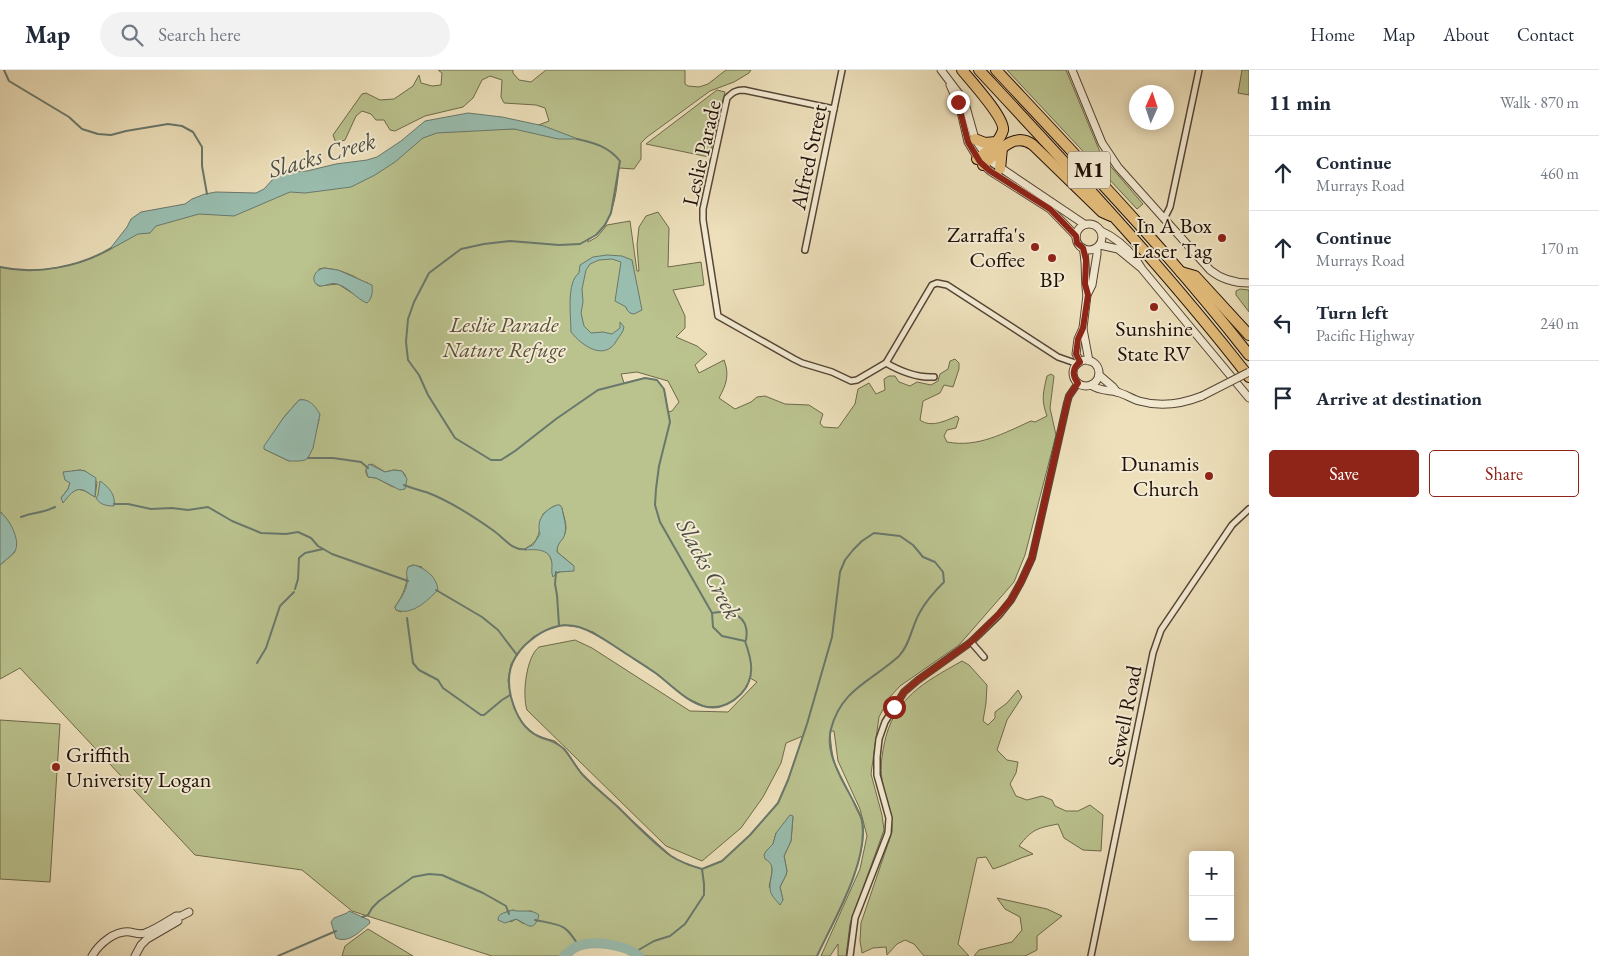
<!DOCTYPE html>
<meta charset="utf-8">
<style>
body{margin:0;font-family:"EB Garamond",serif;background:#f2f2f3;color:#1f2937}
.controls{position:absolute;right:15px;bottom:15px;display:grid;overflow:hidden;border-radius:5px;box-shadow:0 2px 12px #0003}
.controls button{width:45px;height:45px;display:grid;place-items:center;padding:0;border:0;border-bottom:1px solid #e0e1e3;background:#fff;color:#1f2937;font:25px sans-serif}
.compass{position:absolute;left:1129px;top:15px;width:45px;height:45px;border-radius:50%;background:#fff;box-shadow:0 2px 12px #0003;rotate:3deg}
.stop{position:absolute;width:15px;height:15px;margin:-11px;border:4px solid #8f2418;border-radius:50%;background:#fff}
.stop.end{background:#8f2418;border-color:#fff;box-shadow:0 1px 5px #0008}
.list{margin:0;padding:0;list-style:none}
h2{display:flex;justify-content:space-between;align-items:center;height:65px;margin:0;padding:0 20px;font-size:21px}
h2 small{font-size:16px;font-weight:400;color:#747a83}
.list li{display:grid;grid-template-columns:32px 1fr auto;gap:15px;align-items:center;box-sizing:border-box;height:75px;padding:0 20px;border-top:1px solid #e0e1e3}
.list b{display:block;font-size:19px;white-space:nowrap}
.list p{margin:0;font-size:16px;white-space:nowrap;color:#747a83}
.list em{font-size:16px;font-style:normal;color:#747a83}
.actions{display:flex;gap:10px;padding:15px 20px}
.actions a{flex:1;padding:11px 0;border:1px solid #8f2418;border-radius:5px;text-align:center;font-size:18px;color:#8f2418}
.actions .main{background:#8f2418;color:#fff}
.icon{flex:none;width:28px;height:28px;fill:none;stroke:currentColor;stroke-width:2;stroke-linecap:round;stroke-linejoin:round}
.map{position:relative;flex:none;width:1249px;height:886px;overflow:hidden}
header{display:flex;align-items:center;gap:30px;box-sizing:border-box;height:70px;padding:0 25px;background:#fff;border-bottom:1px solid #e0e1e3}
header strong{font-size:24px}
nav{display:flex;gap:28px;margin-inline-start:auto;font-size:18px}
.search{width:350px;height:45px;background:#f2f2f3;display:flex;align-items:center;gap:12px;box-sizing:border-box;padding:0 18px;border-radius:28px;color:#747a83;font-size:19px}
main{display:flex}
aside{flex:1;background:#fff}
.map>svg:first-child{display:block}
.green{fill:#bac28e;stroke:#6e6a4b;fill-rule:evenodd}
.water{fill:#99bdaf;stroke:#69786c}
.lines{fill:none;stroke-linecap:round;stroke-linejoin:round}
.stream{stroke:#69786c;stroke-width:2}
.river{stroke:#99bdaf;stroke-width:10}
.minor-casing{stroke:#554535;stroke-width:8}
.tertiary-casing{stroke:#554535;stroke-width:9}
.motorway-casing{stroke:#221108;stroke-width:12}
.minor{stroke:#f3ebd3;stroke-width:5}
.tertiary{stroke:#f3ebd3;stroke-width:7}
.motorway{stroke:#e6c07e;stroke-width:10}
.tertiary-bridge-casing{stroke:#554535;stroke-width:9;stroke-linecap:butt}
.tertiary-bridge{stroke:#f3ebd3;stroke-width:7}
.route{stroke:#8f2418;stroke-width:6}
.poi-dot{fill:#8f2418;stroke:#f3ebd3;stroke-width:2}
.labels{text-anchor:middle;stroke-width:4;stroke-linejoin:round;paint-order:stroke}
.shield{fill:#f3ebd3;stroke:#615245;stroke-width:1}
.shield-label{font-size:21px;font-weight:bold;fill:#221108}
.street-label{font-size:22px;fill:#221108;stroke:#f3ebd3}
.poi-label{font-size:22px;fill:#221108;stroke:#f3ebd3;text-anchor:end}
.park-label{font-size:22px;font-style:italic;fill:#574f37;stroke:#f3ebd3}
.water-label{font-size:24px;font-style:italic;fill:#4c4d42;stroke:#f3ebd3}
</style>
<header>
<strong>Map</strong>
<div class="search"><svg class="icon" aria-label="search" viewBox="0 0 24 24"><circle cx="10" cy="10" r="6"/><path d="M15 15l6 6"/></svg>Search here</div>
<nav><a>Home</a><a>Map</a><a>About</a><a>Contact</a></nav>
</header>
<main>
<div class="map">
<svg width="1249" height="886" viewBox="0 0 1249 886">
<rect width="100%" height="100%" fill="#ede0bb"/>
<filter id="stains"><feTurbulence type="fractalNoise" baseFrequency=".004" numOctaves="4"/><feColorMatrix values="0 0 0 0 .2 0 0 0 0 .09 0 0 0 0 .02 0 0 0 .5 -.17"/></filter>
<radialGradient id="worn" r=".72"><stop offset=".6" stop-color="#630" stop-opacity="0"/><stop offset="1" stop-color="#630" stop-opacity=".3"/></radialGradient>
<g class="green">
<path d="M438 0H513V3L519 10 531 12 546 0H685V14L688 16 699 17 708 14 726 0H751L749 3 734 12 710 21 647 67 641 73V89L634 99 619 98C616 125 614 155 588 170V172L597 167 607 155 630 151 637 201H639L637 175 639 157 646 146 658 142 669 158 668 197 701 192 704 215 673 220 685 246V258L676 267 697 276 707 284 695 295 699 303 724 290C730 305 726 315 719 328L735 339 751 332 757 327 765 326 785 334 809 335 823 344 820 353 823 357 838 358 855 334 858 319 869 313 876 324 885 320 884 309 889 306H895L899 312 910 316 917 312 931 315 938 311 940 304 948 299 950 291 955 289 959 293V299L953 317 944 315 940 323 923 331 920 350C931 358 945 351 957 346L959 348 956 358 947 360 944 366 947 372C978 378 1004 363 1031 351L1035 352 1047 346C1041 330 1043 323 1047 306L1051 304 1054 306 1050 338 1056 365 1025 485 1014 512 959 575 900 616 889 628 879 647 871 704 882 745 884 760 850 854 846 886H838V874L830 886H821L860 799 867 766 860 739 838 691 834 661H830C831 676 832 689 838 702 844 718 857 733 862 750 871 786 832 853 817 886H639L634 882 617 876 594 873 575 878 564 886H492L352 841 302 800 195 785 20 598 0 609V495L15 482 2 443 0 442V197C35 205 77 197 109 180 119 174 129 163 138 155L362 100 427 58 528 59 549 51 545 38 536 35 504 33 501 27 502 10 490 6 482 10 473 28 463 37 425 46 395 61 390 60 384 50H376L371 44 362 41 356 46 345 70 336 73 333 65 362 24 366 23 380 30 394 29 413 16 419 5 421 13 432 16 441 15 442 3ZM324 198C334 199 343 201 353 206 358 208 362 212 368 213L355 225 338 214 319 216 316 214 319 199ZM637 302 668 311 679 332 672 341 668 342 664 319 657 310 645 308 624 313 621 304ZM299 330C311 328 314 341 319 350L313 371V378L289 391 264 379 284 347ZM372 394 385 402 394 400 402 401 406 406 393 417 376 408 368 407C364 401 366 397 372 394ZM80 400 85 401 97 412 95 427 85 421 78 419 61 428 68 419 70 413 68 411 72 401ZM554 436 562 438C563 445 568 456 565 463 563 470 556 473 557 482L574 496 555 504C552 496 553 483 542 480 537 478 531 479 526 478 542 470 538 459 543 444ZM413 495 422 497 401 542 396 540 395 537C405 522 407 515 408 497ZM563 555 578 557 593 562 655 603 687 628 706 637 722 636 736 629 747 617 750 608 757 612 728 642 690 641 592 578 575 570 539 577C526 587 522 625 527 640L666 776 702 791 741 758 763 727 781 693 786 673 803 666 788 710 778 733 750 765 722 791 702 799 688 795 671 786 597 718 582 704 566 681 555 671 537 666 523 654 514 638 510 623 508 610 511 594 522 578 533 567 544 561ZM793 747 791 771 784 786 787 801 786 805 780 817 783 830 769 817 772 803V796L766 781 773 774 776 763ZM513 840 517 842 532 841 524 854 516 849 511 852 506 842Z"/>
<polygon points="1007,0 1066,0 1100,82 1112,98 1143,134 1137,139"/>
<polygon points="1242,0 1249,0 1249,25 1238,23"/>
<polygon points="717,20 725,22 709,87 646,74"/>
<polygon points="1240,219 1249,220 1249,242 1236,225 1236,221"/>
<path d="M962 591 969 595 987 615 986 633 983 651 988 655 995 648V642L1007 633 1018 620 1022 627 1007 650 997 680 1007 690 1018 692 1016 703 1010 714 1016 726 1027 730 1042 726 1052 730 1055 736 1066 741H1078L1090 735 1103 745 1101 781 1083 780 1064 768 1058 754C1038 758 1032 759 1019 776L1033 784C1018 788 1007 795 993 799L986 787 977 788 958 874 969 886H924L914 874 905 870 897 874 887 885 886 877 873 878 862 883 860 871 861 853 892 762C893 744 885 727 882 709 880 698 882 685 884 675 893 628 925 612 962 591Z"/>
<polygon points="0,650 60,654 50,812 0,809"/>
<polygon points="997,828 1047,839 1062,846 1037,866 1037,880 1025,886 974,886 979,880 1012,872 1022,860 1020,847 1005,839"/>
<polygon points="368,859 413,886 342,886 345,876"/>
</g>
<g class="water">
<polygon points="468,43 502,47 544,56 578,69 558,69 514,59 437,63 423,68 395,92 375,105 351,117 305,123 290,122 234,146 199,144 156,156 150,163 138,164 109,180 127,157 131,149 141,142 185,134 192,129 205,124 216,122 256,123 264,119 274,108 287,102 307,101 336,94 367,90 377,87 401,71 425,51"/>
<path d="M607 185 622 186 632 190 642 240 634 244 630 243 627 240 626 237 615 231 621 192 612 189 599 190 590 194 586 200 582 219 583 232 581 243 584 256 591 263 603 262 612 264 620 258V252L624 257C623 263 620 265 617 270 605 292 582 276 571 262 571 247 566 212 579 203L580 195 593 187Z"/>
<path d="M324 198 338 200 372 215C373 221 372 229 367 233 356 229 349 217 337 214 332 212 326 216 321 216 311 215 311 201 324 198Z"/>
<path d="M299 330C309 328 315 336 320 344L313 378 308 388 305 390 299 391H289L264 379V376L284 347Z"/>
<polygon points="369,394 385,402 394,400 402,401 407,409 405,419 400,420 376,408 368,407 366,400"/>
<path d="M80 400 85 401 96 408 95 427C91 425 88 422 83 420 74 417 68 427 63 433L61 428 68 419 70 413 65 410 63 402Z"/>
<path d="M100 411C109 417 116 425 114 436 107 436 100 435 96 428L98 425Z"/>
<path d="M557 435H560L562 438C563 446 567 455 565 463 564 471 557 471 557 482L574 496V501L558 502 553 507C551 502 552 499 552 494 551 479 537 479 525 480L526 478 533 475 540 464C536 450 544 440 557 435Z"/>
<path d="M0 442C9 448 21 470 15 481 12 486 4 491 0 495Z"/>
<path d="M414 495C425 498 437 507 438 520 427 531 412 546 396 540L395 537C400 529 406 522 407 513 408 507 405 504 408 497Z"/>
<path d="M790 745 793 746 791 771 784 786 787 801 786 805 780 817 783 830 780 835C776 830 770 825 770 818 769 807 778 796 765 789L764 785 766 781 773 774 776 763Z"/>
<path d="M512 840C521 843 531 838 539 845 534 864 527 854 516 849L505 853 498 850C498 842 507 843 512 840Z"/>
<path d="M349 841 369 850 370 853C360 861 349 874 336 868L331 852 334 848 347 843Z"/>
</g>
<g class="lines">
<g class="stream">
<polyline points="4,0 9,11 69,47 82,59 98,64 111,65 126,61 168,54 182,56 193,62 202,77 202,96 207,124"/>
<path d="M577 69C594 73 608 76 620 91L611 143 605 155 596 165 580 174 559 175 510 171 484 174 461 179 429 203 414 232 408 249 406 272 408 290 419 305 428 325 455 368 491 390H501L515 381 556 349 598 320 645 308 657 310 664 319 670 352 659 396 656 419 655 435 660 452 712 543 713 557 722 566 745 571C752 591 756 607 741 624 732 633 720 639 707 637 689 634 671 615 657 604 646 596 634 589 622 581 608 572 595 562 579 557 559 551 540 561 525 575 510 590 506 606 511 627 515 642 522 659 538 666 550 672 553 669 564 679 571 687 575 696 582 704 593 716 606 726 618 737 635 754 652 772 671 786 680 792 692 796 702 799L722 791 750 765 778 733 788 710 807 654 832 567 840 502 845 490 853 480 862 471 874 463 900 466 913 475 923 487 935 492 943 502 944 512C935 521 926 531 920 542 912 555 910 575 899 586 872 611 841 619 831 659 824 686 846 714 856 737 858 741 861 746 862 751 869 791 834 850 817 886"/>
<path d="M0 197C36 205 80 197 111 178"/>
<polyline points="308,388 333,388 361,392 368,398"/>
<path d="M404 415C411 418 419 420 426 422 450 431 473 446 494 461 504 468 512 481 526 479"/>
<polyline points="114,434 128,434 151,439 172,438 188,440 208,437 232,451 261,463 286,464 298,462 311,468 318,476 332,484 408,511"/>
<path d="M21 447C33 442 44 443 55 437"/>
<polyline points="556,502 555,514 557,525 559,555"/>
<polyline points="295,519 298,509 299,488 305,483 323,479"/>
<polyline points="436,520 482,547 498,560 517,585"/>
<path d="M712 543C733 539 750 547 746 570"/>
<polyline points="407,548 413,593 419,600 438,610 443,618 481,645 484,645 502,630 510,625"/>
<polyline points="257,593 266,578 280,536 294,522"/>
<polyline points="362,847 368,845 372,838 379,831 413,807 429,804 442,805 483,823 506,836 509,844"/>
<path d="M535 850C560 855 566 853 579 877"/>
<polyline points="635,882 654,871 670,866 685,854 704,825 704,814 702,799"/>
<polyline points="278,886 336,861"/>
</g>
<path class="river" d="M564 886C567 884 571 880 574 878 591 869 624 874 639 886"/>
<defs>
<g id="minor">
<path d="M834 39 744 20C736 20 733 22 727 28L703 139V150L718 246 794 289 802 293 832 302 851 311 857 310 886 293 932 215 937 213 947 215 1058 287 1078 294"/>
<polyline points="1164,149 1170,137 1199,0"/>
<polyline points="805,180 842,0"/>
<path d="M886 293C900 301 918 308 934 307"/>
<polyline points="971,572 984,587"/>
<polyline points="850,886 855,848 888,763 889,748 877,705 877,687 879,669 885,652 904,622 918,610 971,572 999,545 1011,530 1021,512 1032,488 1067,333 1069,326 1078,313"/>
<polyline points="1091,886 1153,583 1161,560 1232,455 1249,439"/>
</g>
<g id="tertiary">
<polyline points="941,0 960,25 966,37 975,69 989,90 1084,154"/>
<path d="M1072 0 1102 73 1118 97 1210 200C1221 209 1235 213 1249 213"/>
<polyline points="950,15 960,37 968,72 980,92 990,101 1050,139 1076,166"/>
<circle cx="1089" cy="167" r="13"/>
<path d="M1101 161C1119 169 1132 182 1142 199L1249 328"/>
<polyline points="1100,175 1118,179 1140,197"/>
<path d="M1083 178C1087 194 1084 209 1087 225"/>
<polyline points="1083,259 1089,291"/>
<circle cx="1086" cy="303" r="13"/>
<polyline points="1080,292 1076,284 1078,269 1083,258 1087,225 1092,215 1097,184 1097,178"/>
<polyline points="1099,305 1113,317 1117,322"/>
<path d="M1091 315C1099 321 1108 320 1117 322 1125 324 1132 329 1139 331 1160 337 1182 334 1202 326"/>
<path d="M92 886C99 874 115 860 130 862 136 863 139 865 145 863 156 859 166 852 176 846H181L189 842"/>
<polyline points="135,886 141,875 147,869 178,851"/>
</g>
<g id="motorway">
<path d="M962 0C971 11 1005 48 1003 60 1000 72 987 82 977 89"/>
<path d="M979 0C1072 100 1165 199 1249 307"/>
<path d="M996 0C1083 93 1171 185 1249 285"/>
<polyline points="975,69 985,73 996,72"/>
<path d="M983 95C997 83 1014 60 1033 75L1102 142 1111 146"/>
<polyline points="1000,99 1002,78"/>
<polyline points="1181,202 1195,206 1249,265"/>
</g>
</defs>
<use href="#minor" class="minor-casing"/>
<use href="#tertiary" class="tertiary-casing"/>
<use href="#motorway" class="motorway-casing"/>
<use href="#minor" class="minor"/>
<use href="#tertiary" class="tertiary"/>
<use href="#motorway" class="motorway"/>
<defs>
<polyline id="tertiary-bridge" points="1202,326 1249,302"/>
</defs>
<use href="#tertiary-bridge" class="tertiary-bridge-casing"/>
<use href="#tertiary-bridge" class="tertiary-bridge"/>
</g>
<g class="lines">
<path class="route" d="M894 637 904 622 918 610 971 572 998 545 1011 530 1021 512 1032 488 1067 333 1069 326 1078 313C1072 306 1072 298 1080 292L1076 284 1077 277 1078 269 1083 258 1088 225 1085 214 1086 190 1083 178 1077 173 1076 166 1050 139 990 101 980 92 968 72 958 32"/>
</g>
<g class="poi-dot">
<circle cx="1222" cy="168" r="5"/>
<circle cx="1035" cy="177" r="5"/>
<circle cx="1052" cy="188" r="5"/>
<circle cx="1154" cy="237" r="5"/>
<circle cx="1209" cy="406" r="5"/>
<circle cx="56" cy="697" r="5"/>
</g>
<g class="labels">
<rect class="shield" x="1068" y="81.5" width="42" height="37" rx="4"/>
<g class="shield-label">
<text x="1089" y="107">M1</text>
</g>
<g class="street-label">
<text transform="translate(701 83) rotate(-77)" y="8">Leslie Parade</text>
<text transform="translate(808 87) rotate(-78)" y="8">Alfred Street</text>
<text transform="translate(1124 646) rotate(-79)" y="8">Sewell Road</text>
</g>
<g class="poi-label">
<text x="1212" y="163">In A Box<tspan x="1212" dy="25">Laser Tag</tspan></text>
<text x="1025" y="172">Zarraffa's<tspan x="1025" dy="25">Coffee</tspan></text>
<text x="1052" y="217" text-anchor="middle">BP</text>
<text x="1154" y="266" text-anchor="middle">Sunshine<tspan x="1154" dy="25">State RV</tspan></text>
<text x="1199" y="401">Dunamis<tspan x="1199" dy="25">Church</tspan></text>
<text x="66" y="692" text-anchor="start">Griffith<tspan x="66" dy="25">University Logan</tspan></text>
</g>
<g class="park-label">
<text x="504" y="262">Leslie Parade<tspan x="504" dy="25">Nature Refuge</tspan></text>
</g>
<g class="water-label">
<text transform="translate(322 85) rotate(-16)" y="8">Slacks Creek</text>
<text transform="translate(709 499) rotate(62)" y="8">Slacks Creek</text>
</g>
</g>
<rect width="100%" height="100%" filter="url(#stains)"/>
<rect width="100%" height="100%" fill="url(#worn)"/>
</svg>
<div class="controls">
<button>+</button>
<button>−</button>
</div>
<svg class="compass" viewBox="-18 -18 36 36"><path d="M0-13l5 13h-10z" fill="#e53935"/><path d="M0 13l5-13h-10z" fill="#747a83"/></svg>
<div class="stop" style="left:894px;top:637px"></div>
<div class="stop end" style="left:958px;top:32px"></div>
</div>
<aside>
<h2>11 min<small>Walk · 870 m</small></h2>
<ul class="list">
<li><svg class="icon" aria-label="ahead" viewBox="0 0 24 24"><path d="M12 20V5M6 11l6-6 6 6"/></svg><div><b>Continue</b><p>Murrays Road</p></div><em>460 m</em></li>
<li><svg class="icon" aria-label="ahead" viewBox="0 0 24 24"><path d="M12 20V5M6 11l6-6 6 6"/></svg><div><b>Continue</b><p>Murrays Road</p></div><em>170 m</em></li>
<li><svg class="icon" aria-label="left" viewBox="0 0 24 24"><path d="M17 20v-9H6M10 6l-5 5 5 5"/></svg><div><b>Turn left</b><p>Pacific Highway</p></div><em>240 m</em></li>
<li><svg class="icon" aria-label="arrive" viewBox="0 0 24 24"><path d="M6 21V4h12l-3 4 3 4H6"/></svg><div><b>Arrive at destination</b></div></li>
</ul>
<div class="actions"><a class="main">Save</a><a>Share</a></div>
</aside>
</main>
